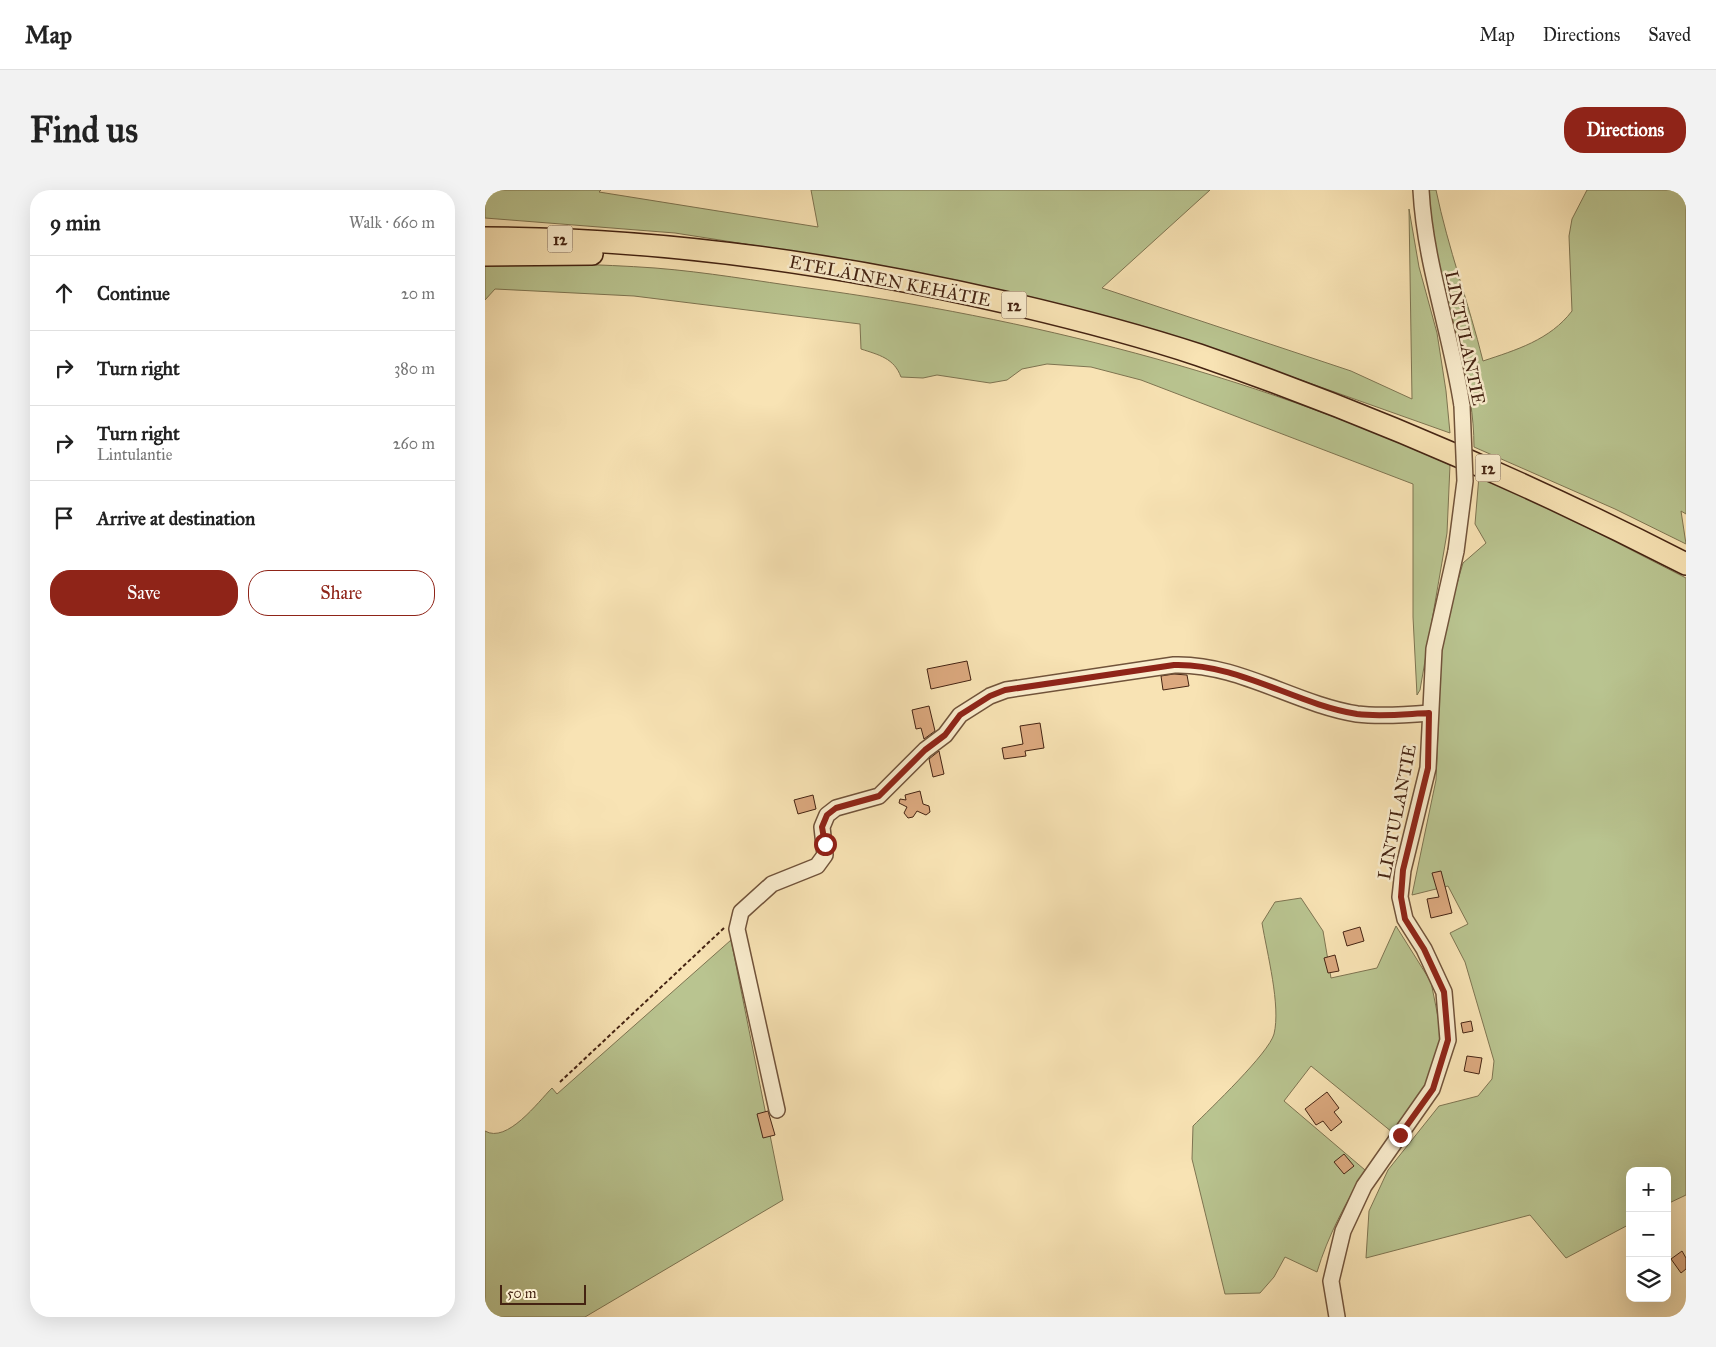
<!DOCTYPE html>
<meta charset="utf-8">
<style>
body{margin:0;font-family:"IM FELL Great Primer",serif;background:#f2f2f2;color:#222}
.controls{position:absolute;right:15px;bottom:15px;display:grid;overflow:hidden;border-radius:10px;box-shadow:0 5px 20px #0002}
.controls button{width:45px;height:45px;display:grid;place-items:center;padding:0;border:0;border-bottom:1px solid #e0e0e0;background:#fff;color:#222;font:25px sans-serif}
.scale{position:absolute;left:15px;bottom:12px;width:86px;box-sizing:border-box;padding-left:5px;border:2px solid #442312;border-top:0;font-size:14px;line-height:18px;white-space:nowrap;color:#442312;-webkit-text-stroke:4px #faedce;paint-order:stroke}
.stop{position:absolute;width:15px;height:15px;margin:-11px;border:4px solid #8f2418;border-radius:50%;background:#fff}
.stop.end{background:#8f2418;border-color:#fff;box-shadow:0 1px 5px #0008}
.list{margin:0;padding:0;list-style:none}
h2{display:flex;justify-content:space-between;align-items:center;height:65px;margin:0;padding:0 20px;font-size:21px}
h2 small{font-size:16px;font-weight:400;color:#767676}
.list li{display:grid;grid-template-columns:32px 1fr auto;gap:15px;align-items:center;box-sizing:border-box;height:75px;padding:0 20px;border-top:1px solid #e0e0e0}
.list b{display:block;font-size:19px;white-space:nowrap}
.list p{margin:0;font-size:16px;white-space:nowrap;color:#767676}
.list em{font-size:16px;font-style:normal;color:#767676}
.actions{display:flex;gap:10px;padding:15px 20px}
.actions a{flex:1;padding:11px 0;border:1px solid #8f2418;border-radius:20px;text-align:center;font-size:18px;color:#8f2418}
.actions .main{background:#8f2418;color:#fff}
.icon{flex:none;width:28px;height:28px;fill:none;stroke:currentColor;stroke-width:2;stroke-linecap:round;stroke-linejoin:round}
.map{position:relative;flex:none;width:1201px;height:1127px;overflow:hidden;border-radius:20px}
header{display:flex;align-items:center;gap:30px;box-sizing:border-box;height:70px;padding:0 25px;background:#fff;border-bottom:1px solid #e0e0e0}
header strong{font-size:24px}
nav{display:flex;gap:28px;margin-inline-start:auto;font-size:18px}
.intro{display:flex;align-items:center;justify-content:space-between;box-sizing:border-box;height:120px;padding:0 30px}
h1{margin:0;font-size:35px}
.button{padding:12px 22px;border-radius:20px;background:#8f2418;color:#fff;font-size:18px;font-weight:700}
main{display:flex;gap:30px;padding:0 30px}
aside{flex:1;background:#fff;border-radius:20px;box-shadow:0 5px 20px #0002}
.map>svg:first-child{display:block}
.green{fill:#b9c490;stroke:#7e7451}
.building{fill:#dca97f;stroke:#442312}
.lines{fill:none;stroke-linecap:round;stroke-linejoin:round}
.minor-casing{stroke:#71533a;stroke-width:18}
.highway-casing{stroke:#442312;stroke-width:24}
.path{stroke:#442312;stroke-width:2;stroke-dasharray:4 2.5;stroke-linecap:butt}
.minor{stroke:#faedce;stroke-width:15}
.highway{stroke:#f8e3b4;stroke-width:21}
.minor-bridge-casing{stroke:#71533a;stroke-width:18;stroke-linecap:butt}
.minor-bridge{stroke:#faedce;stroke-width:15}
.route{stroke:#8f2418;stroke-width:6}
.labels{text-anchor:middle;stroke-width:5;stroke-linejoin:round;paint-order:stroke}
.shield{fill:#faedce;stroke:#7b604a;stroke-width:1}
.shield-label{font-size:16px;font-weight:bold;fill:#442312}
.street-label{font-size:18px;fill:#442312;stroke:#faedce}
</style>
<header>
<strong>Map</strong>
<nav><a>Map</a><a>Directions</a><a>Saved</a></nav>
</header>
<div class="intro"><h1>Find us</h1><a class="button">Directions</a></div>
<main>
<aside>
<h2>9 min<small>Walk · 660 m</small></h2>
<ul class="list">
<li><svg class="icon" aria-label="ahead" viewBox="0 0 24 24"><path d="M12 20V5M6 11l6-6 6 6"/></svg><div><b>Continue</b></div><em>20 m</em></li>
<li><svg class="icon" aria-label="right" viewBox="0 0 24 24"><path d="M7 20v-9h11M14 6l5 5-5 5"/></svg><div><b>Turn right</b></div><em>380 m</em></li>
<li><svg class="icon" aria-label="right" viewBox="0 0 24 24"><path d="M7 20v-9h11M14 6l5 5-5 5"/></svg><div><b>Turn right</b><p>Lintulantie</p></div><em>260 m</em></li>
<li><svg class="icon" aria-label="arrive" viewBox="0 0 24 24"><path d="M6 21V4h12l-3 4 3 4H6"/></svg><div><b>Arrive at destination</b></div></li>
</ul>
<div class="actions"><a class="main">Save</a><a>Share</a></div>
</aside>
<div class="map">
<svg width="1201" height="1127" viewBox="0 0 1201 1127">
<rect width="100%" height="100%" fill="#f8e3b4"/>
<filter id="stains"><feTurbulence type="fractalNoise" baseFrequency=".004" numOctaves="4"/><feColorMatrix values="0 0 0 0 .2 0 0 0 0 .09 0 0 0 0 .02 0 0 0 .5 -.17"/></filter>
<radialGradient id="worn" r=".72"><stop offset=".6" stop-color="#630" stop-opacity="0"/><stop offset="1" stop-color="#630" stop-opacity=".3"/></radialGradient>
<g class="green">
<polygon points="0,0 116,0 114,2 333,37 326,0 725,0 617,98 866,181 927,209 924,19 934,77 952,143 961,201 965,243 782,178 626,130 343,67 190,43 0,28"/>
<path d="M943 0H951C963 58 984 114 998 171 1031 160 1065 150 1087 121L1084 46 1087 29 1102 0H1201V324L1196 321 1201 354 1130 319 989 257C989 195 967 136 953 76 947 52 946 25 943 0Z"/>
<path d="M0 73C57 73 113 74 170 78 221 82 272 91 323 98 543 128 763 183 965 275L962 343 935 500 932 505 928 427V294L656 190 606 177 562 174 537 179 522 190 505 193 452 185 438 188 416 187C409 168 394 165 376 159L375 134 149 106 10 99 0 110Z"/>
<polygon points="994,286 1072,322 1201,388 1201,1005 1182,1014 1182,981 1145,981 1145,1034 1081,1068 1045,1025 881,1068 884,1021 903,980 954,916 993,906 1007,889 1009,871 980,772 965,743 983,734 963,696 927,705 951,590 956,463 964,421 978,373 1001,353 990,334"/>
<path d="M816 708 838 741 846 788 892 778 911 736 946 792 955 837 954 865 941 901 907 942 826 876 799 911 880 980C861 1013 843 1045 832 1082L800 1067 789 1087 775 1103 740 1104 707 969 708 936C725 919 784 863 789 844 796 816 782 763 777 733L790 712Z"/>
<path d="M246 750 298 1010 100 1127H0V941C22 954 53 912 67 898L72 904Z"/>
</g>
<g class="building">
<polygon points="482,471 486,490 446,499 442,479"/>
<polygon points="689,484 702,485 704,496 678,500 676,486"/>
<polygon points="444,516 450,541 439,549 436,538 431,539 427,520"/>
<polygon points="555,533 559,558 540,561 541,566 519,569 517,558 538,554 535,536"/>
<polygon points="454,561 459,584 448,587 444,569"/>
<polygon points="435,601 438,614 444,616 445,622 441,625 432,621 428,627 423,628 419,623 422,617 414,613 415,609 421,610 420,605"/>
<polygon points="328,605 331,619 313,624 309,610"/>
<polygon points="956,681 967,723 946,728 942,709 954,707 947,683"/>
<polygon points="875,737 879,751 862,756 858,742"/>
<polygon points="850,765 854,781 843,783 839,768"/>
<polygon points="986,831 988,841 978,843 976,833"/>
<polygon points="982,866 997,868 994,884 979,881"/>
<polygon points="842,902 854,918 849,922 857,932 846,941 838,931 831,935 820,919"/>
<polygon points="283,921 290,945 278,948 272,924"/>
<polygon points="859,964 869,976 859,984 849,972"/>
<polygon points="1197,1061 1201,1068 1201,1079 1196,1083 1186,1069"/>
</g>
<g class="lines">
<defs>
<g id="minor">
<path d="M936 0C940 74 966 143 977 216"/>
<path d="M292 920 252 739 256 722 287 694 332 676 340 665 337 637 342 625 351 618 394 606 440 560 460 545 475 525 505 506 521 500 689 475C753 473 810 514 872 524 895 527 921 525 945 523"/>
<polyline points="852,1127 846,1091 858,1041 879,996 947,899 963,850 959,802 939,759 920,729 915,707 918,680 943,578 949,459 971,361"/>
</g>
<g id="highway">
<path d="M0 48C175 48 348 73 519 112 584 127 650 144 714 165 882 223 1043 293 1201 374"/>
<polyline points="0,65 107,64"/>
</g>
</defs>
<use href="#minor" class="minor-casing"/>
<use href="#highway" class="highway-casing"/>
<g class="path">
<polyline points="75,892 239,738"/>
<polyline points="1197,1127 1201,1118"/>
</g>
<use href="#minor" class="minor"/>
<use href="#highway" class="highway"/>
<defs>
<polyline id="minor-bridge" points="971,361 980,291 977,216"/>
</defs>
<use href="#minor-bridge" class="minor-bridge-casing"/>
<use href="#minor-bridge" class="minor-bridge"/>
</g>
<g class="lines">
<path class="route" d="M340 654 337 637 342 625 351 618 394 606 440 560 460 545 475 525 505 506 520 500 689 475C753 473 810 514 872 524 895 527 921 524 944 523L943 578 918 680 916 707 920 729 939 759 959 802 963 850 948 899 915 945"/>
</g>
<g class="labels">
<g class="shield">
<rect x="62.5" y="35.5" width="25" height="27" rx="4"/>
<rect x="516.5" y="101.5" width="25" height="27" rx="4"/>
<rect x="990.5" y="264.5" width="25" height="27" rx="4"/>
</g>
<g class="shield-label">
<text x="75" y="55">12</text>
<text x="529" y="121">12</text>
<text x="1003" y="284">12</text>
</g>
<g class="street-label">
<text transform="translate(405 91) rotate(11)" y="6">ETELÄINEN KEHÄTIE</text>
<text transform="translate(980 148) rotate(78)" y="6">LINTULANTIE</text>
<text transform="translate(912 622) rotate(-79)" y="6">LINTULANTIE</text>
</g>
</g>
<rect width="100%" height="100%" filter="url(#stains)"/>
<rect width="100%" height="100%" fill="url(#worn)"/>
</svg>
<div class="controls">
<button>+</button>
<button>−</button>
<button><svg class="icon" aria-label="layers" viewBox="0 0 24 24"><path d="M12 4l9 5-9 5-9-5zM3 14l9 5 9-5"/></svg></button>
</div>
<div class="scale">50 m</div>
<div class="stop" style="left:340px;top:654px"></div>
<div class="stop end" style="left:915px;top:945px"></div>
</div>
</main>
